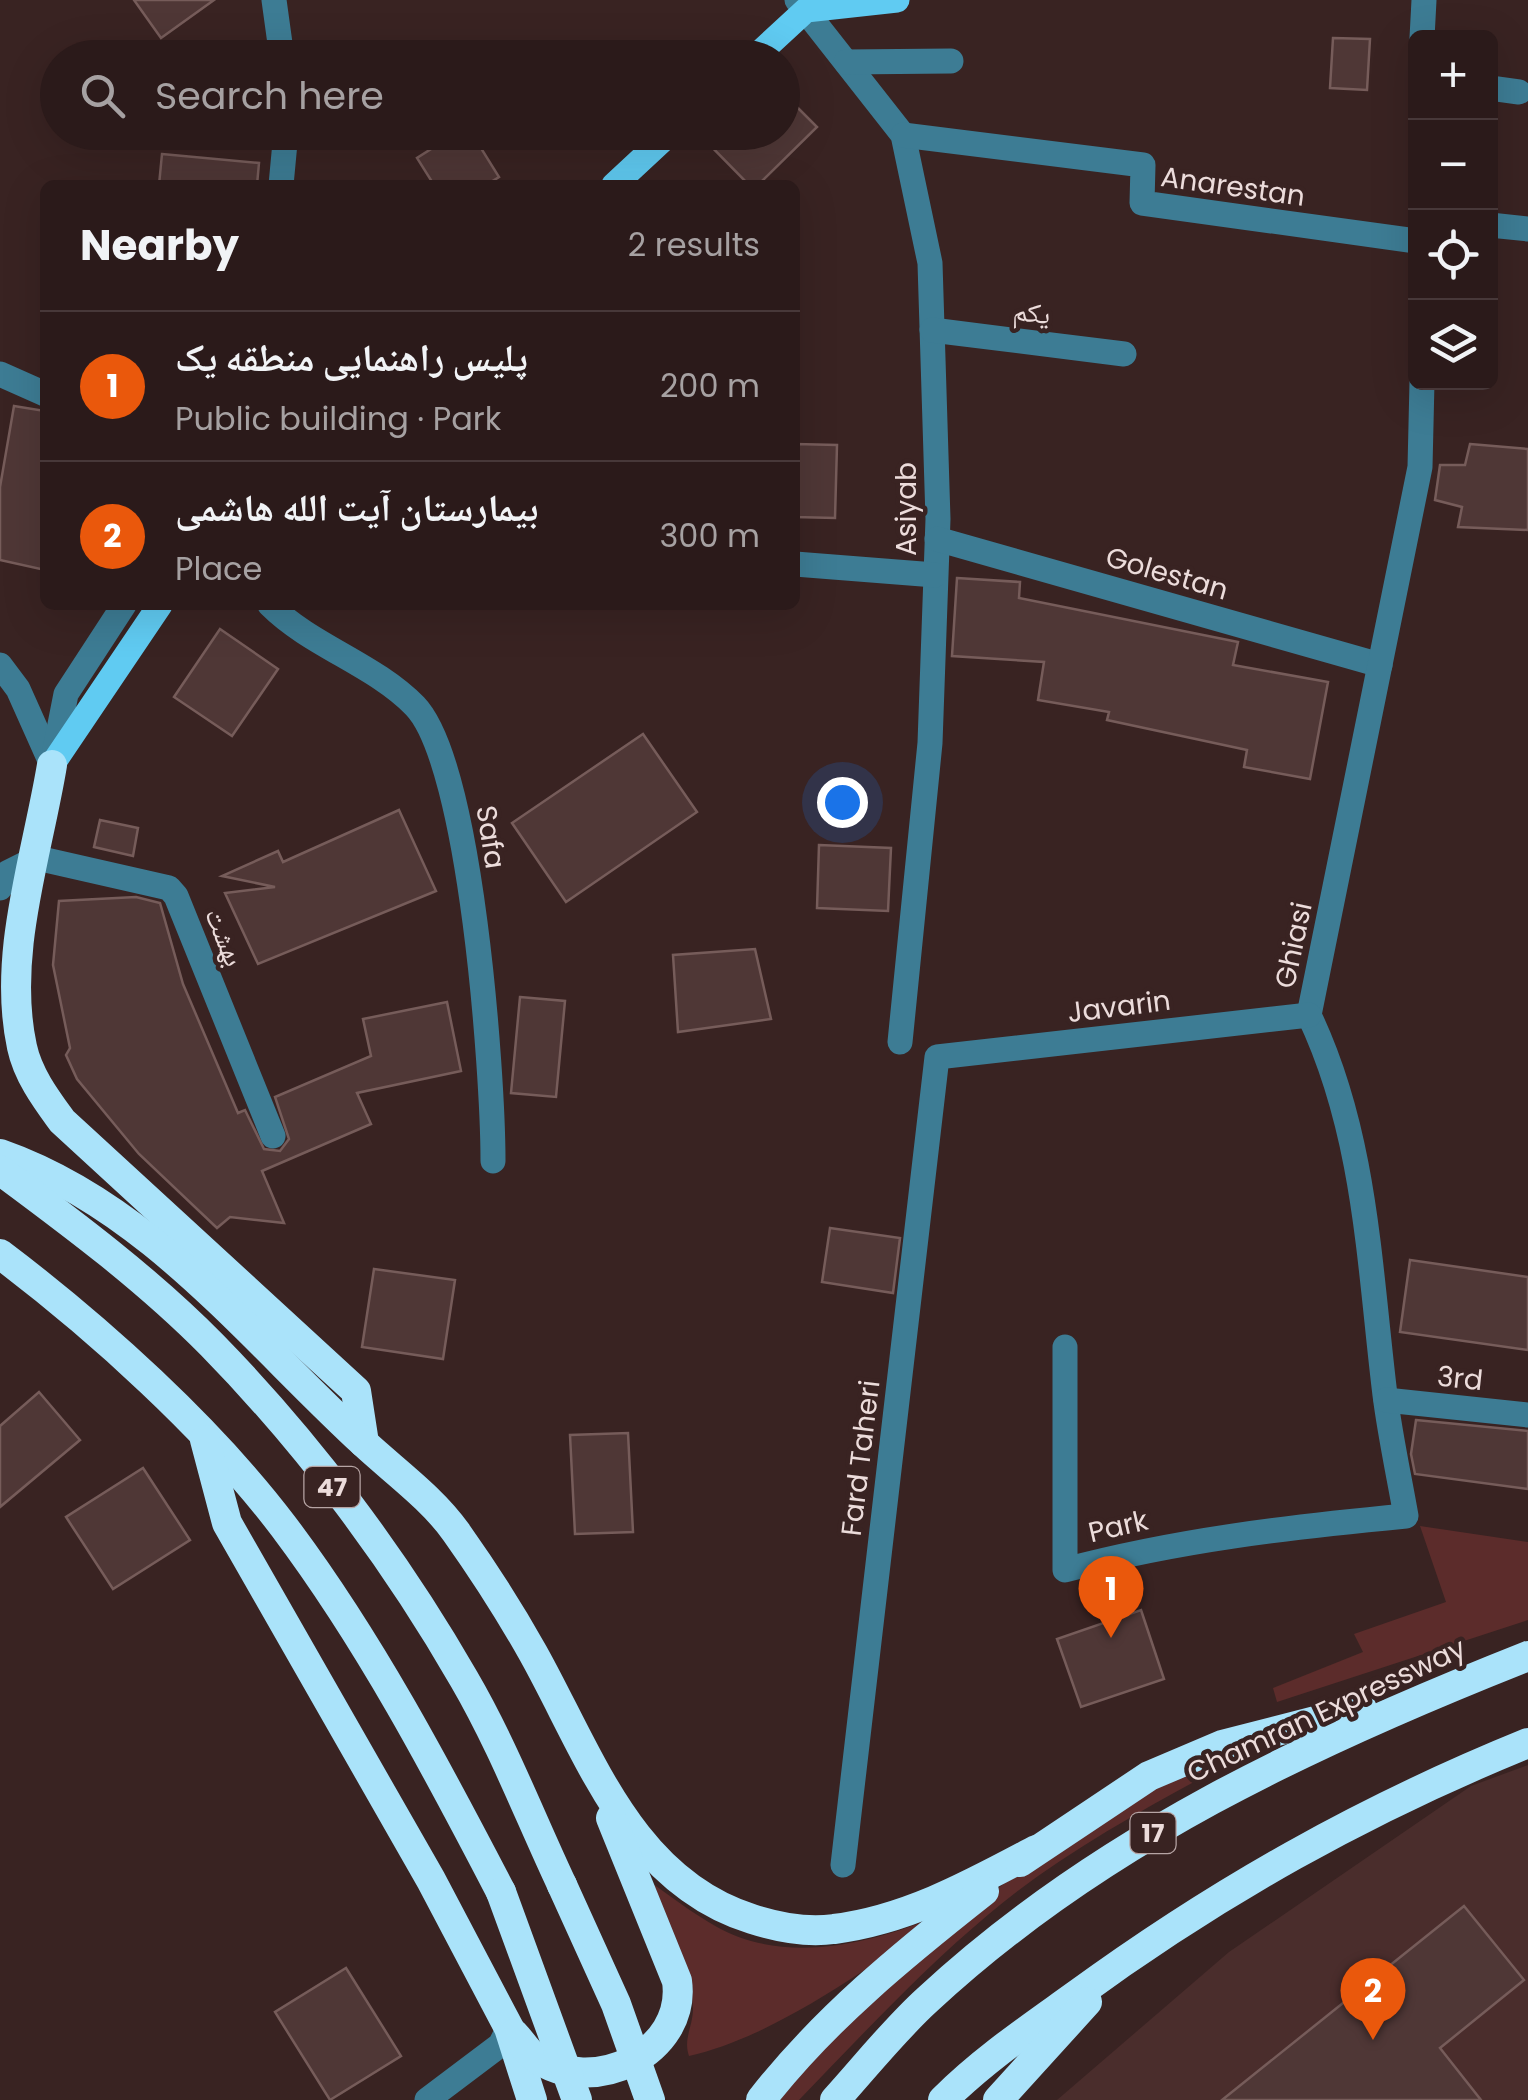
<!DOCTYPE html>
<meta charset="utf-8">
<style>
body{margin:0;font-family:Poppins,"Noto Naskh Arabic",sans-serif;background:#372727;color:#f1f3f6}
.controls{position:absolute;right:30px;top:30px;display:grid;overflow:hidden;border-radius:15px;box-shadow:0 10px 40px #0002}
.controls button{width:90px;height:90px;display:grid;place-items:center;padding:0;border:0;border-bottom:2px solid #473839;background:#2b1a1a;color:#f1f3f6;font:50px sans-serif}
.you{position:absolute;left:842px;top:802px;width:35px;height:35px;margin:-25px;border:8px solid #fff;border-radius:50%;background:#1a73e8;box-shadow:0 0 0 15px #1a73e833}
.badge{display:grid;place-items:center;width:65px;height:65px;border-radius:50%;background:#ea580c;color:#fff;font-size:32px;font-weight:700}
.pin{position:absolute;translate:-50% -82px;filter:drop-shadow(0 2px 5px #0008)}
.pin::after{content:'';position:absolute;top:52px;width:35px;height:30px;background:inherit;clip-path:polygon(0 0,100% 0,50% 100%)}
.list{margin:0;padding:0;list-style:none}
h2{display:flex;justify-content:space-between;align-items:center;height:130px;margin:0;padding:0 40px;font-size:42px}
h2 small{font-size:32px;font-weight:400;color:#a6a1a2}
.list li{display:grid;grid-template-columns:65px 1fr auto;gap:30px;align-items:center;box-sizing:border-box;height:150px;padding:0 40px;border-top:2px solid #473839}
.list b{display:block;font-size:38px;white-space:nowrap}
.list p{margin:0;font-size:32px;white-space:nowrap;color:#a6a1a2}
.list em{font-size:32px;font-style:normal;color:#a6a1a2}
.icon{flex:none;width:55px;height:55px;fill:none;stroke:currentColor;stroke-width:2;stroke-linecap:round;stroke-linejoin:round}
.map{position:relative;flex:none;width:1528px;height:2100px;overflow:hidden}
.search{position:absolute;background:#2b1a1a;box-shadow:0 10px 40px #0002;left:40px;top:40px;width:760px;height:110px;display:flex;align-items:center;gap:25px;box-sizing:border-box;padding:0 35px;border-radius:55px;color:#a6a1a2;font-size:38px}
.panel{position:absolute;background:#2b1a1a;box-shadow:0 10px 40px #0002;left:40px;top:180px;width:760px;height:430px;border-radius:15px}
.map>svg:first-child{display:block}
.built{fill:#4a2d2c}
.green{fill:#5c2c2b}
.building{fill:#4f3736;stroke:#765c5a;stroke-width:2.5}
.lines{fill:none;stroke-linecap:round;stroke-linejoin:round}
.minor{stroke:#3d7c94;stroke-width:25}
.major{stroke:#60cbf2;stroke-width:25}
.highway{stroke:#aae3fa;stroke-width:30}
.highway-bridge{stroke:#aae3fa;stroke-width:30}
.labels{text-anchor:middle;stroke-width:9;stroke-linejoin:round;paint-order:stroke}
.shield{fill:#392322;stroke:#b6a4a4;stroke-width:2.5}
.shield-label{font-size:25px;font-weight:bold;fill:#ecdcdb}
.street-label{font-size:28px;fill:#ecdcdb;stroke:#392322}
</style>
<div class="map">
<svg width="1528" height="2100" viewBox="0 0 1528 2100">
<rect width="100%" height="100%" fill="#392322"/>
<polygon class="built" points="1528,1765 1528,2100 1057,2100 1229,1952 1471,1786"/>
<g class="green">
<polygon points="1420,1526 1528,1542 1528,1620 1277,1702 1273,1688 1363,1652 1354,1634 1446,1602"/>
<path d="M1253 1750C1163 1799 1067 1848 989 1914 921 1971 860 2037 799 2100H777C873 1983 1020 1860 1151 1784 1181 1767 1221 1760 1253 1750Z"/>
<path d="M646 1879C669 1895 692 1913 717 1927 789 1967 879 1942 949 1911 876 1963 775 2037 689 2056 683 2039 693 2026 693 2009 692 1965 663 1919 646 1879Z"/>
</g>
<g class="building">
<polygon points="134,0 214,0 161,38"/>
<polygon points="1333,38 1370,39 1367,90 1330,88"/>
<polygon points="782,92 817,127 758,185 749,185 697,132 782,132"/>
<polygon points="458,132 471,132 499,177 486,185 434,185 417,158"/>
<polygon points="162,154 259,163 257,185 159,185"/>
<polygon points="14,406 45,411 45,570 0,560 0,487"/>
<polygon points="795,444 837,445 835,518 795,517"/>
<polygon points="1470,444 1528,449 1528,530 1458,527 1462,507 1435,500 1440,465 1465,465"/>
<polygon points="957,578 1020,582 1019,598 1238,642 1233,665 1328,682 1310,779 1244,767 1247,750 1107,720 1109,712 1038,700 1044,662 952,656"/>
<polygon points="220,629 278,669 232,736 174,697"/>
<polygon points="643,734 697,812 566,902 512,823"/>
<polygon points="399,810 436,891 258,964 225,893 275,887 222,876 278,851 283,862"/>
<polygon points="100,820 138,828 133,856 94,847"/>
<polygon points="819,845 891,848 888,911 817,908"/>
<polygon points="136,897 160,903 183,984 238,1113 245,1110 264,1149 280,1151 289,1139 275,1097 371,1056 363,1019 447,1002 461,1071 357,1093 371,1124 262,1171 284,1223 230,1217 217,1228 139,1154 77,1079 66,1055 70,1048 53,965 59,901"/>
<polygon points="755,949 771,1019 678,1032 673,955"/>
<polygon points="520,997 565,1001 556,1097 511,1093"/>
<polygon points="830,1228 900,1238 893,1293 822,1282"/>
<polygon points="1410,1260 1528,1277 1528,1350 1400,1332"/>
<polygon points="374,1269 455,1280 443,1359 362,1347"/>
<polygon points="39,1392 80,1440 0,1507 0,1426"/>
<polygon points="1416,1420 1528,1431 1528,1489 1415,1474 1411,1454"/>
<polygon points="628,1433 633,1532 575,1534 570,1435"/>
<polygon points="143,1468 190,1540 113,1589 66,1517"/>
<polygon points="1141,1610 1164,1679 1081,1707 1057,1639"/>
<polygon points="1464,1906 1524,1980 1440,2048 1481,2100 1222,2100"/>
<polygon points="346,1968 401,2056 330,2100 275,2012"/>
</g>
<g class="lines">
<g class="minor">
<polyline points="274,0 282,58"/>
<polyline points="797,0 903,135 930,263 938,519 930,743 900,1042"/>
<polyline points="1422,38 1424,0"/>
<polyline points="846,62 951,61"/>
<polyline points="1490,88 1519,92"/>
<polyline points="903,135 1143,165 1142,203 1416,241"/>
<polyline points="281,185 286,132"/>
<polyline points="1490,225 1528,229"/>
<polyline points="932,330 1124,354"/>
<polyline points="0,374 45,394"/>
<polyline points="937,539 1380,665"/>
<polyline points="795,564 935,575"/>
<path d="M270 605C311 646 374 664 415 706 471 764 493 1073 493 1161"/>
<polyline points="0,665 18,689 52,765"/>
<polyline points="52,765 66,694 124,605"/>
<polyline points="0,888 7,873 37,858 169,888 176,896 273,1136"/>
<path d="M1065 1347V1570C1178 1540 1290 1527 1406 1516 1399 1476 1390 1435 1385 1395 1369 1264 1366 1135 1309 1015L1420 467 1422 382"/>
<polyline points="1386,1400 1528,1415"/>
<polyline points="843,1865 937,1057 1309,1015"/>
<polyline points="427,2100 500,2045 509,2028"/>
</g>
<g class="major">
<polyline points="754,58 806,10 897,0"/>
<polyline points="614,185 671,132"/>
<polyline points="52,765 160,605"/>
</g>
<g class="highway">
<path d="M52 765C37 856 2 955 22 1047 28 1075 46 1099 62 1121L356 1391 364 1443"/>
<path d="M0 1154C149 1206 251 1339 364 1443 394 1471 432 1498 456 1532 483 1570 510 1612 533 1653 589 1753 630 1881 752 1919 777 1927 807 1933 834 1929 907 1920 972 1884 1036 1850"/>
<path d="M0 1170C73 1224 148 1280 212 1345 308 1443 395 1559 464 1679 502 1744 530 1817 562 1885"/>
<path d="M0 1254C98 1328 210 1429 284 1527 369 1640 436 1767 501 1892"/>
<polyline points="205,1440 227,1523 431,1880 509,2028 532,2100"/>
<polyline points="1020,1862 1149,1776 1222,1745 1362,1709"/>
<path d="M514 2034C521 2041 527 2052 535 2057 592 2098 687 2053 677 1981L611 1818"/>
<path d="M761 2100C824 2019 904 1954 984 1891"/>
<path d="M835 2100C865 2067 894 2030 927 2000 1099 1840 1313 1741 1528 1656"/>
<path d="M943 2100C983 2060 1029 2029 1075 1996 1219 1891 1363 1810 1528 1743"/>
<polyline points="998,2100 1087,2002"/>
</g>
<g class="highway-bridge">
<polyline points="562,1885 616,2004 650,2100"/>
<polyline points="501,1892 577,2100"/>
</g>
</g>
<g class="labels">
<g class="shield">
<rect x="304.5" y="1467" width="55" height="40" rx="8"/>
<rect x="1130.5" y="1813" width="45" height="40" rx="8"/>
</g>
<g class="shield-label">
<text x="332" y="1496">47</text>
<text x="1153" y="1842">17</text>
</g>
<g class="street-label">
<text transform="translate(1233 186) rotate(8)" y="10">Anarestan</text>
<text transform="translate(1032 312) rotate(7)" y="10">یکم</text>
<text transform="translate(906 509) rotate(-90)" y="10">Asiyab</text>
<text transform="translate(1167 573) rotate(16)" y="10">Golestan</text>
<text transform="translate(491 837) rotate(81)" y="10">Safa</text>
<text transform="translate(225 937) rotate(68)" y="10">بهشت</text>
<text transform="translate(1293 945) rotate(-78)" y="10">Ghiasi</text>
<text transform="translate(1119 1006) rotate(-7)" y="10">Javarin</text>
<text transform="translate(1460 1378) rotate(6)" y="10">3rd</text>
<text transform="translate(860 1458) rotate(-83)" y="10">Fard Taheri</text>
<text transform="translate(1118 1526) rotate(-13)" y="10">Park</text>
<text transform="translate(1326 1710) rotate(-25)" y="10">Chamran Expressway</text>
</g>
</g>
</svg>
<div class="controls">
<button>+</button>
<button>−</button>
<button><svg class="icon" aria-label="locate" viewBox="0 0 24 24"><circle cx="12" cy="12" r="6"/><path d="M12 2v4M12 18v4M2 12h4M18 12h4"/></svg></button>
<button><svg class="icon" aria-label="layers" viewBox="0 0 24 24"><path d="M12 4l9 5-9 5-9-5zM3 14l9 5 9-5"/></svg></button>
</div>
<div class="you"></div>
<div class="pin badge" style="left:1111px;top:1638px">1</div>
<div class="pin badge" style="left:1373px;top:2040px">2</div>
<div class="search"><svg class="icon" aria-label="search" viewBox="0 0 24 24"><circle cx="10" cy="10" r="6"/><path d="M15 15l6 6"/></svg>Search here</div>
<section class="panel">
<h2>Nearby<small>2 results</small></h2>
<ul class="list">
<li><span class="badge">1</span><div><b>پلیس راهنمایی منطقه یک</b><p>Public building · Park</p></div><em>200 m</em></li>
<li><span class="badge">2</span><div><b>بیمارستان آیت الله هاشمی</b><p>Place</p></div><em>300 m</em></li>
</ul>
</section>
</div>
